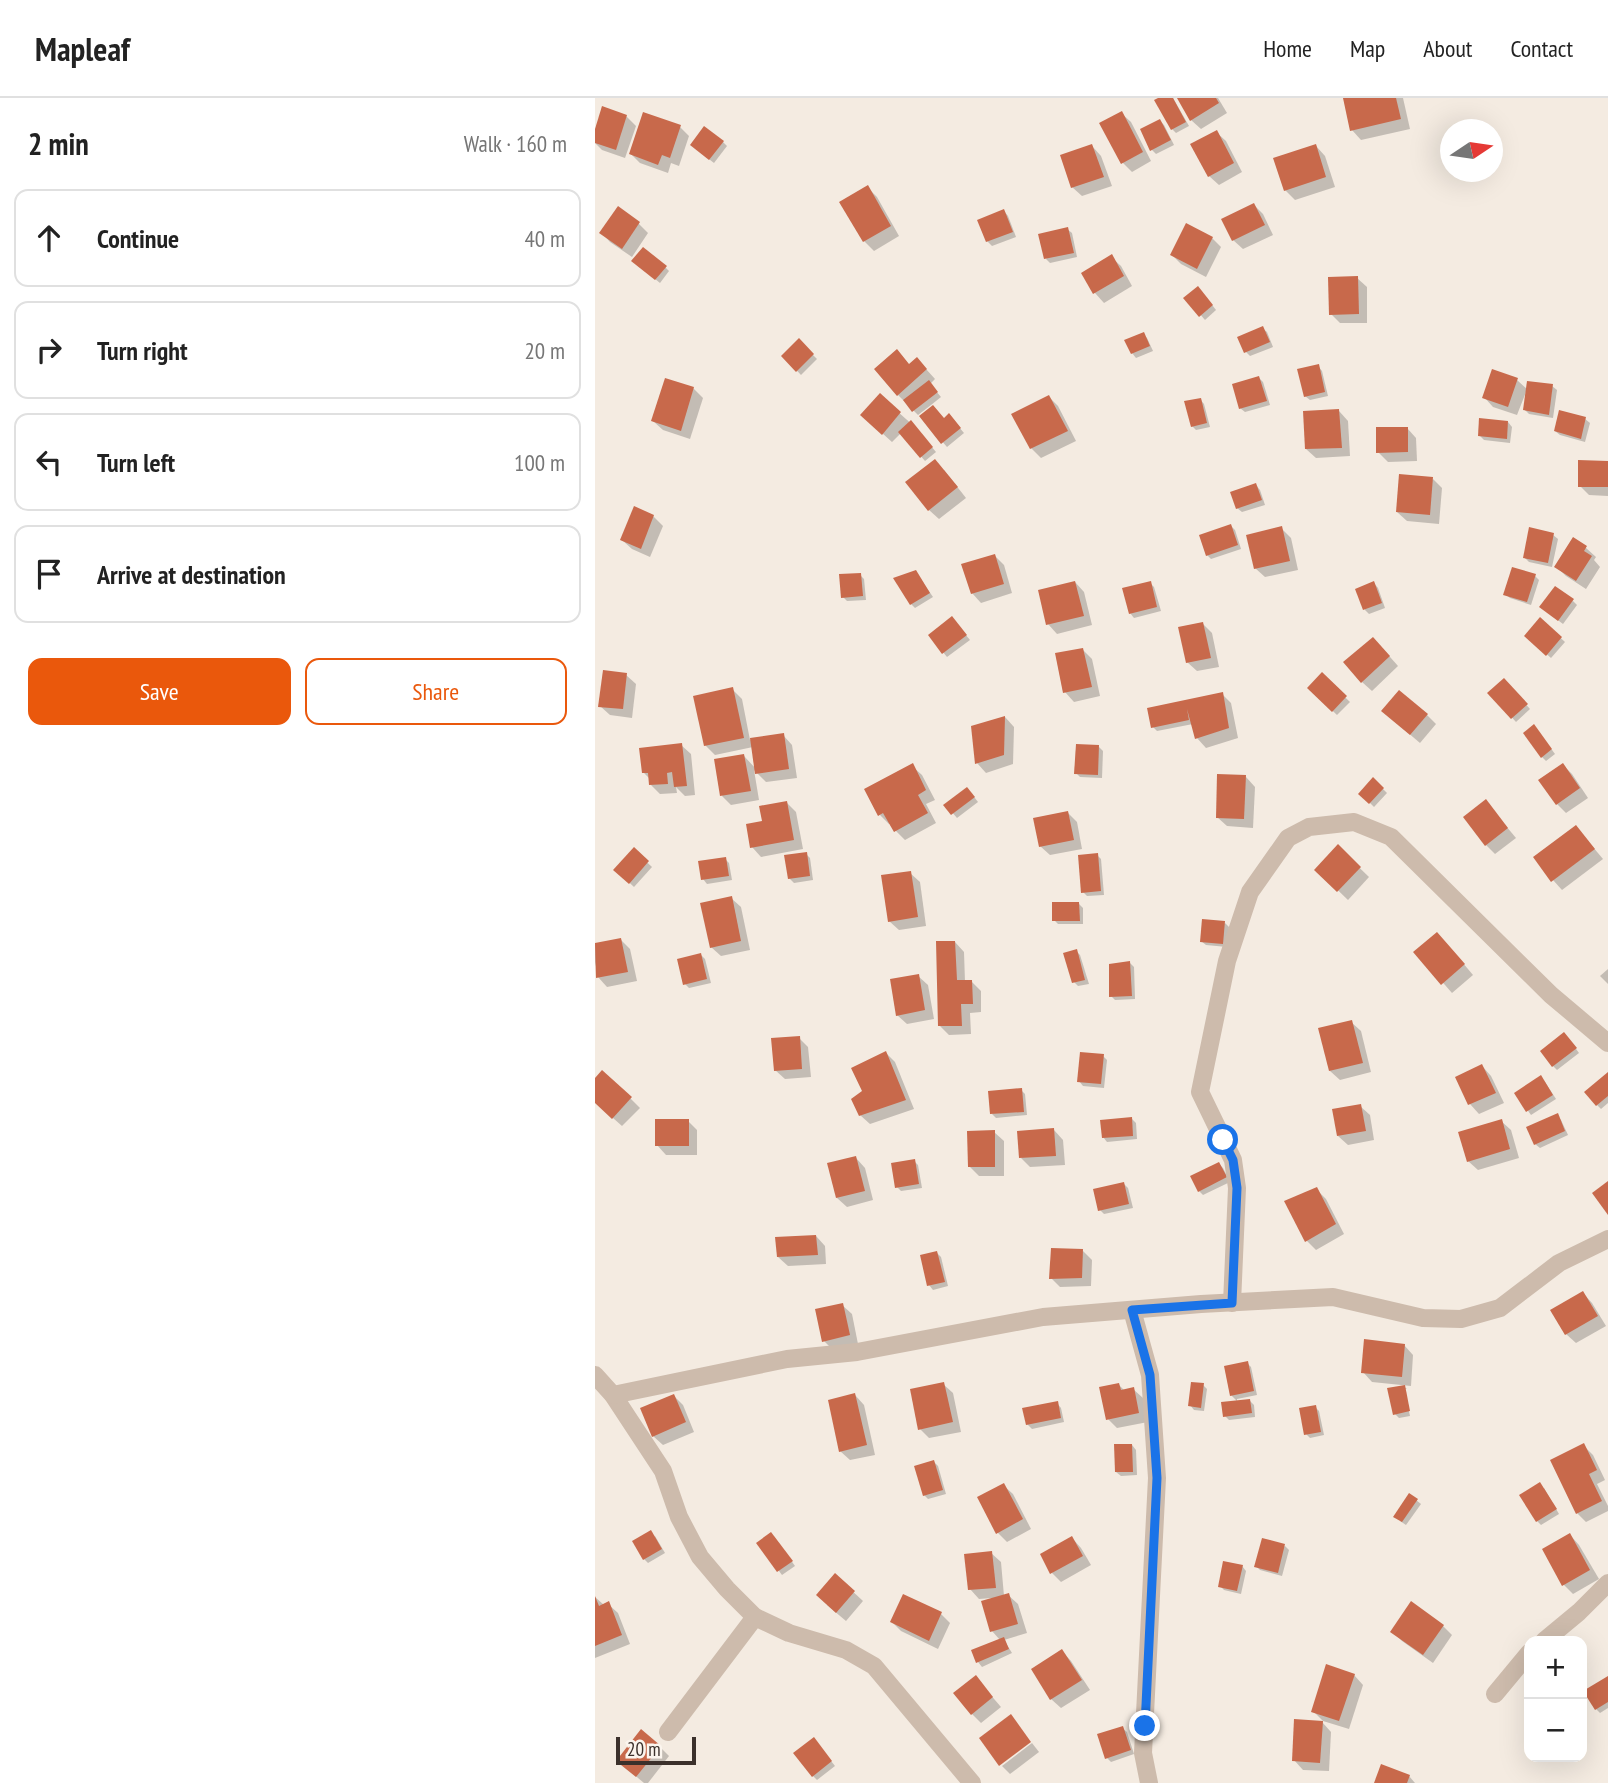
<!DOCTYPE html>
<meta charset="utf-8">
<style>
body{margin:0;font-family:"PT Sans Narrow",sans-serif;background:#f2f2f2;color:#222}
.controls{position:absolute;right:21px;bottom:21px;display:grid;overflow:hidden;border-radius:14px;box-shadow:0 7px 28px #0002}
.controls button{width:63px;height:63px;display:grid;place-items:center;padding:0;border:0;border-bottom:2px solid #e0e0e0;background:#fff;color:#222;font:35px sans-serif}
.compass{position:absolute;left:845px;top:21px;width:63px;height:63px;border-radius:50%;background:#fff;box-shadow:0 7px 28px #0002;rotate:77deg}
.scale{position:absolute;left:21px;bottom:18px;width:80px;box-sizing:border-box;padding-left:7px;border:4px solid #3b302b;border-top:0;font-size:19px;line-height:24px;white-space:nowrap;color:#3b302b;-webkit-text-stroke:5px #fbf5ee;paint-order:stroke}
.stop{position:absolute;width:21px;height:21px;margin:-16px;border:5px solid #1a73e8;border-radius:50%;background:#fff}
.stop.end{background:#1a73e8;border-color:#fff;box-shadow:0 2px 7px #0008}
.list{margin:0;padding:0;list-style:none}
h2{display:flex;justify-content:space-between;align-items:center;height:91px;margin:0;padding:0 28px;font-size:30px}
h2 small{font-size:23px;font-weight:400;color:#767676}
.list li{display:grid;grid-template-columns:46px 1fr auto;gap:21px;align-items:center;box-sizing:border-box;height:98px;margin:0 14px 14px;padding:0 14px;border:2px solid #e0e0e0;border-radius:14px}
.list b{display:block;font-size:26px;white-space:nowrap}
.list em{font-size:23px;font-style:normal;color:#767676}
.actions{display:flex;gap:14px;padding:21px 28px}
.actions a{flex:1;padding:16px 0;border:2px solid #ea580c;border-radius:14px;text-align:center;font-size:24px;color:#ea580c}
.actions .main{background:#ea580c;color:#fff}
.icon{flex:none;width:38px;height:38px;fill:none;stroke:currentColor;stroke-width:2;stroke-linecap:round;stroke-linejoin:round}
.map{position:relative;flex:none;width:1013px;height:1685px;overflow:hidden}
header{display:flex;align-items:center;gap:42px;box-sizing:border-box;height:98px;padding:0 35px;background:#fff;border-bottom:2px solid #e0e0e0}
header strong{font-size:33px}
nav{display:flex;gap:38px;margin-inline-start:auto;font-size:24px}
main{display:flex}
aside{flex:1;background:#fff}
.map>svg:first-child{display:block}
.shadow{fill:#0003}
.building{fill:#c8694b}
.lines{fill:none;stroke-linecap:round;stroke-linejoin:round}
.minor{stroke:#cdbbac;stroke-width:18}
.route{stroke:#1a73e8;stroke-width:9}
</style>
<header>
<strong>Mapleaf</strong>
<nav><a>Home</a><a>Map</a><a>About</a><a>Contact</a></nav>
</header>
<main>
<aside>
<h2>2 min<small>Walk · 160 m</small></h2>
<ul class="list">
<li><svg class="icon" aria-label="ahead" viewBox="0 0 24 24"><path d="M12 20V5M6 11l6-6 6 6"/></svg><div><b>Continue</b></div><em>40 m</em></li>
<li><svg class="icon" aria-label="right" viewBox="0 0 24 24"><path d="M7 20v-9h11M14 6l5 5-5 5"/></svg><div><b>Turn right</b></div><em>20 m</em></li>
<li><svg class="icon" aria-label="left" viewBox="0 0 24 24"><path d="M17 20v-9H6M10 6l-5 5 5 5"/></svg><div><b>Turn left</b></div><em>100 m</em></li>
<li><svg class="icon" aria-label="arrive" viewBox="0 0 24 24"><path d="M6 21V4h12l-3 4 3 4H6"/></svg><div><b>Arrive at destination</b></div></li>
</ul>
<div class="actions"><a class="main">Save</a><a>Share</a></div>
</aside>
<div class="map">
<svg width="1013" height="1685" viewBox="0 0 1013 1685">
<rect width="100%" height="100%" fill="#f4ebe1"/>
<g class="shadow">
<polygon points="566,0 578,0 594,28 581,35 577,31"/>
<polygon points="584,0 623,0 632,15 606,31 596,22"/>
<polygon points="753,0 808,0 815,31 766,42 757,32"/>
<polygon points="526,15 536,24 556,63 537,74 528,65"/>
<polygon points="31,18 41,28 30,60 7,52 0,45 0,37"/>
<polygon points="565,23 569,27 579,47 561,56 557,52"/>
<polygon points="85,29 94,38 84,68 76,65 73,75 45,65 36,56"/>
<polygon points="621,34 631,43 647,74 624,87 614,78"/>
<polygon points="128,44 132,48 119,65 101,51"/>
<polygon points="497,48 506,58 517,88 487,98 477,89"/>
<polygon points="721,48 730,58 740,89 700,102 690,92"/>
<polygon points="273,90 282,99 304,138 279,153 269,143 247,104"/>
<polygon points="659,107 668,116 678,137 648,151 638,142"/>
<polygon points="23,111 44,126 53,135 37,159 15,144 6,134"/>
<polygon points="409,113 413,118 421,139 397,148 392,143"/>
<polygon points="472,131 477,135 482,159 455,165 451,161"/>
<polygon points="617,140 626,149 611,179 586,166 577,157"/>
<polygon points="516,159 526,168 537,188 509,205 500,195 488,175"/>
<polygon points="43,167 70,169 74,173 65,185"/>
<polygon points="762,180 772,189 772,225 745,225 736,216"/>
<polygon points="607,194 621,212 610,222 591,200"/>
<polygon points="667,230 672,234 678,249 655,258 651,254"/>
<polygon points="548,236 552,240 558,253 541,260 537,255"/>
<polygon points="204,243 222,261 206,277 188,258"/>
<polygon points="315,268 331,271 340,281 335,286 346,299 336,307 349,322 358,322 369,335 352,349 326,319 338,310 336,307 323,317 303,297"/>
<polygon points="723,268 727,273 733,298 715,302 710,298"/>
<polygon points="664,280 668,284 675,307 650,314 645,310"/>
<polygon points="922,282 933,292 957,288 962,292 958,320 934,316 930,312 932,294 931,294 922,317 898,309 889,299"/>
<polygon points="98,290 108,300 95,341 68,332 58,323"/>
<polygon points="285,298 320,329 341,354 330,363 306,335 297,344 277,326"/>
<polygon points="454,299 463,308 481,343 446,360 436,350"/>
<polygon points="605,301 609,306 615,329 601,332 597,328"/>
<polygon points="744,313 753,323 755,358 721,360 711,351"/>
<polygon points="990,321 995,325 990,344 965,337 960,333"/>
<polygon points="913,324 917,329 915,345 889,342 885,338"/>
<polygon points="812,330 821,340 822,363 793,364 783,354"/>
<polygon points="1013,364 1013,398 994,397 985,388"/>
<polygon points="349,372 371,400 344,421 334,412"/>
<polygon points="838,381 847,390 844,426 812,423 802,414"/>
<polygon points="661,387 665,392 670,407 647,414 642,410"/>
<polygon points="58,418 68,428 55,459 37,451 27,442"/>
<polygon points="636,428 640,432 646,451 616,461 612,457"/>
<polygon points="686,430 696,440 703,472 670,479 660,470"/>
<polygon points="958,437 963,441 957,469 934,464 930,460"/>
<polygon points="979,442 991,450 1001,459 999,462 1005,469 991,491 971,478 962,469"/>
<polygon points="400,458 409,467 417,495 386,505 377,495"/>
<polygon points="321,474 338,499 320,510 316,506"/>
<polygon points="265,477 269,481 271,502 252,503 248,499"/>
<polygon points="940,478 944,482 936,507 915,500 910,496"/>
<polygon points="480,484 489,494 497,527 462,536 453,526"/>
<polygon points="555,485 559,489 566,513 539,520 535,515"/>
<polygon points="779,485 783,490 790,510 774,516 770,512 763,492"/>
<polygon points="978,503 982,507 968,526 951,513"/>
<polygon points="946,522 970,544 956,560 931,538"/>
<polygon points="361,525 375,542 352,559 335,538"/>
<polygon points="608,526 617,535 624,569 602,573 592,564"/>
<polygon points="788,551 803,568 777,593 767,584"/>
<polygon points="488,552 497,561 505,598 479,604 470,594"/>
<polygon points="31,577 41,586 37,620 15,617 5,608"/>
<polygon points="727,577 755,604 742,617 714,590"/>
<polygon points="909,582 935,611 921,624 895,595"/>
<polygon points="137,591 147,601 155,642 188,637 197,647 202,680 171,684 159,672 164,702 136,707 127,698 149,658 161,671 158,649 120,657 110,647"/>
<polygon points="627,596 636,605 643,640 611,650 602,640 598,626 562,633 558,629 554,612"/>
<polygon points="832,617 841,626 825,645 798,622"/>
<polygon points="410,619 419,629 418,666 391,675 382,665"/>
<polygon points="943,633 960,656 951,663 947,659"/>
<polygon points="86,647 96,656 100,697 90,698 81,689 82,695 65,696 56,687 55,681 49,675"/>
<polygon points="503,648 508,653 507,680 485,679 481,675"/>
<polygon points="968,667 977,676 993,700 971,715 962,706"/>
<polygon points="317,668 327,677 340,702 331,706 341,725 310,742 301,733 296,725 294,726 285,717"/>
<polygon points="651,679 660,689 658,730 632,728 622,719"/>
<polygon points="779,682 792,695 779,709 766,696"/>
<polygon points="376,695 383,704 362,720 351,707"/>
<polygon points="891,704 921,740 900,756 891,747"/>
<polygon points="192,705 201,714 208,751 166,759 157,749 170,725"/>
<polygon points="473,715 482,724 487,751 455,757 445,748"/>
<polygon points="981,729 1008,761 967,792 958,782"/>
<polygon points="743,749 774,779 753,802 722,772"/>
<polygon points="39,752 57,769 39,789 21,772"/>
<polygon points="211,756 215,760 218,782 199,785 194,780"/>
<polygon points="502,757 506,761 509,797 492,798 488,794"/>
<polygon points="130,761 134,765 137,782 112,786 108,781"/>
<polygon points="315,775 325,784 331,828 304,832 294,823"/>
<polygon points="136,800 146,809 155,852 126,858 116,849"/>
<polygon points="484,806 488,810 488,826 463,826 459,822"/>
<polygon points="630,825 634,829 632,849 611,847 606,843"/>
<polygon points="26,842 35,851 42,883 12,889 3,879 0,864 0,847"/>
<polygon points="360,844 369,854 370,884 376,883 386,893 386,914 375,915 376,936 354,937 345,928"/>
<polygon points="851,845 878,877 857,895 821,854"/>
<polygon points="481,853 485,857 494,886 483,888 479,884"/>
<polygon points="106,857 110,861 116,885 94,890 90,886"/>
<polygon points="535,865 539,869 540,901 520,902 516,898"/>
<polygon points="1013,871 1013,886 1005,878"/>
<polygon points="323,878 333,887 339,921 312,926 302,917"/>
<polygon points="756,924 766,933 776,974 745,982 735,973"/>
<polygon points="204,940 213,949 216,979 190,981 180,972"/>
<polygon points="973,940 984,955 962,972 958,968"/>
<polygon points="291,955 300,964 319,1011 275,1026 265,1017 269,994"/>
<polygon points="508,958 512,962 509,990 488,988 484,983"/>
<polygon points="887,968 896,978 909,1005 884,1016 875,1006 863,979"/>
<polygon points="1013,977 1013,1005 1006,1011 1002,1007"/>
<polygon points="0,983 35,1000 45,1010 27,1028 0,1004"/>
<polygon points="950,984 961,1001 936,1017 921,996"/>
<polygon points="426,992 430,996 432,1017 401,1020 397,1016"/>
<polygon points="765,1008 775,1017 779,1042 753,1047 743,1038"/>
<polygon points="962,1017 966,1022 973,1037 945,1050 940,1046"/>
<polygon points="537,1021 541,1025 542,1041 512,1044 508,1039"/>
<polygon points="93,1023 102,1032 102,1057 71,1057 62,1047"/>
<polygon points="906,1023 916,1032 924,1060 883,1072 873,1063"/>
<polygon points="459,1032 468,1042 470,1067 435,1069 426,1060"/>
<polygon points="399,1034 409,1043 409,1078 384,1078 375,1069"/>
<polygon points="261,1060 270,1070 278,1102 252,1109 242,1100"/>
<polygon points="319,1063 323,1067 327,1090 306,1093 302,1089"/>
<polygon points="624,1066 628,1070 635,1084 608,1097 604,1093"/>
<polygon points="529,1086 533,1090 538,1110 509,1116 505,1112"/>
<polygon points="721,1091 731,1101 749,1136 721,1152 712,1143"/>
<polygon points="221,1138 230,1148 231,1166 193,1168 183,1159"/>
<polygon points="488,1153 497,1162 496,1188 465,1189 456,1180"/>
<polygon points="342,1155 346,1159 353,1188 338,1192 334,1187"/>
<polygon points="988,1195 997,1205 1011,1228 981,1245 971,1236"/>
<polygon points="247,1207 257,1216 263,1246 238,1252 229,1243"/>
<polygon points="809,1247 818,1257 816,1288 777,1284 768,1274"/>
<polygon points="652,1265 656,1269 662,1297 642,1301 642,1303 636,1297"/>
<polygon points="348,1286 358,1295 366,1334 334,1340 325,1331"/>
<polygon points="524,1287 530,1293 538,1291 548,1300 553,1324 522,1330 513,1321"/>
<polygon points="608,1287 612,1291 609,1313 599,1312 595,1307"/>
<polygon points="809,1289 812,1291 809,1291 815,1318 804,1320 800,1316"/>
<polygon points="260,1297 269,1307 280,1357 255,1362 245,1353"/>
<polygon points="79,1298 88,1307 99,1334 68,1347 58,1338"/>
<polygon points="654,1302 659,1307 660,1319 634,1322 630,1318"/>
<polygon points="462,1305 466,1310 469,1324 437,1331 432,1326"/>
<polygon points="720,1309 724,1313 729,1337 715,1340 711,1336"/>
<polygon points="537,1347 541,1352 542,1377 526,1378 521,1374"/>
<polygon points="988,1347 998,1357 1010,1382 1002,1386 1013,1408 1013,1413 991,1424 982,1415"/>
<polygon points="339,1364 343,1368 351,1396 333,1401 329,1397"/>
<polygon points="408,1387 418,1396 436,1431 412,1444 403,1435"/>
<polygon points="949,1390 964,1416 946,1427 942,1423"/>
<polygon points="821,1402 826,1406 811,1427 805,1423"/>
<polygon points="975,1437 984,1447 1004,1481 978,1496 969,1487"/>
<polygon points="60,1438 70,1455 53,1465 49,1461"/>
<polygon points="180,1440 200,1468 187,1477 164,1446"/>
<polygon points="477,1440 486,1450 496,1467 466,1484 457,1475"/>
<polygon points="690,1448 694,1452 687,1478 665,1472 661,1468"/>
<polygon points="396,1455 406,1464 409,1498 413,1497 423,1506 432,1535 409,1542 417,1555 387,1569 383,1564 378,1553 405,1542 397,1533 397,1500 384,1501 375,1491"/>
<polygon points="647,1468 651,1473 646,1496 629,1492 625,1488"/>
<polygon points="240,1477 268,1503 251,1523 232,1507"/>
<polygon points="0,1499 9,1507 13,1506 23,1515 35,1546 0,1560"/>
<polygon points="816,1506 848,1528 857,1537 838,1565 807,1543 798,1534"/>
<polygon points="346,1516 355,1525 343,1551 306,1533 297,1524"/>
<polygon points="467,1553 476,1563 495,1592 466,1610 456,1601"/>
<polygon points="759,1577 768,1587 754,1631 728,1623 718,1613"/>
<polygon points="381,1580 406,1609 386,1625 377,1616"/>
<polygon points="1013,1580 1013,1610 1005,1615 1001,1611"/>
<polygon points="727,1624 736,1634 734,1673 708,1672 699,1662"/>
<polygon points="527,1630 532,1634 539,1656 516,1664 512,1660"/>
<polygon points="222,1645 240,1668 222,1682 218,1678"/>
<polygon points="437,1645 444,1654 415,1676 407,1668"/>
<polygon points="65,1649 74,1658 53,1685 49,1685 23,1663"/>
<polygon points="814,1678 820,1685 781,1685"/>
</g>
<g class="building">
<polygon points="563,0 578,0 591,24 576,32 559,2"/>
<polygon points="582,0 621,0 624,5 595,23"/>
<polygon points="748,0 801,0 806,21 755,33"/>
<polygon points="7,8 32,17 21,52 0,45 0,31"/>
<polygon points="527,13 548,54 526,66 504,25"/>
<polygon points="48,14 86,27 75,60 67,57 63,67 34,56"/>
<polygon points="565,21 576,42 555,53 545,31"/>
<polygon points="109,28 129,43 114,62 95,47"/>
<polygon points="622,32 639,65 613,79 595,46"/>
<polygon points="497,46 509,79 476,90 465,57"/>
<polygon points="721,46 731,79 689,93 678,60"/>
<polygon points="273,87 296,128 268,144 244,104"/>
<polygon points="659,105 670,127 637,143 626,121"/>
<polygon points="23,108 45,124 27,151 4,135"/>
<polygon points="409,111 418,134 391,144 382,122"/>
<polygon points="591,125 618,139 602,171 575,157"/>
<polygon points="473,129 479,155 449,161 443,136"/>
<polygon points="48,149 72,168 60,182 36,163"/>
<polygon points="517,156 529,178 498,196 486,175"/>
<polygon points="763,178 764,216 734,217 733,179"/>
<polygon points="603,188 618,207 604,219 588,200"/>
<polygon points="668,228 675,244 649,255 642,239"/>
<polygon points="549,234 555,248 536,256 529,242"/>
<polygon points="204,240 219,256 201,274 186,258"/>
<polygon points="302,251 314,266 322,259 332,271 302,298 279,271"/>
<polygon points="724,266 730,294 709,299 702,271"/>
<polygon points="897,271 923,280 913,309 887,300"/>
<polygon points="664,278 672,303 644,311 637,286"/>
<polygon points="70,280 99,289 86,333 56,323"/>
<polygon points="334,282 343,294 317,314 308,302"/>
<polygon points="932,283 958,286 954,317 928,312"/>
<polygon points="285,295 306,314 287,337 265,317"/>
<polygon points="454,297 473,333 435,351 416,316"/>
<polygon points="606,300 612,325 596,329 589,303"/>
<polygon points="338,307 349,320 354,315 366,330 346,346 324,318"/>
<polygon points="744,311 747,350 710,351 708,313"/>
<polygon points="964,312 991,319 986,341 959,333"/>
<polygon points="884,320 913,323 912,341 883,338"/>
<polygon points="316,322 338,349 325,360 303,334"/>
<polygon points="781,329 813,329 813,354 781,355"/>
<polygon points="340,361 363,389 333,413 310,384"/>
<polygon points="983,362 1013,363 1013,389 983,389"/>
<polygon points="804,376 838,379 835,417 801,414"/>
<polygon points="661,385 667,402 641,411 635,394"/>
<polygon points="39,408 59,417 46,451 25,442"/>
<polygon points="636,426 643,447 611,458 604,437"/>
<polygon points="687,428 695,463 659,471 651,437"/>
<polygon points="934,429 959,435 953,465 928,460"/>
<polygon points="978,439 992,448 989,453 997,458 981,483 959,469"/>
<polygon points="400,456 409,486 376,496 366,466"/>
<polygon points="917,469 941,476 932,504 908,497"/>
<polygon points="321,472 335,495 315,507 298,480"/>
<polygon points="266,475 268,498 246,500 244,476"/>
<polygon points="480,483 489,518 451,527 443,492"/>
<polygon points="556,483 562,509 534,516 527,490"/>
<polygon points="779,483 787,505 768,512 760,491"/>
<polygon points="960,488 979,501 963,523 944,509"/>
<polygon points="357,518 372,537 347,556 333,537"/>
<polygon points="945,519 967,539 951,558 929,538"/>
<polygon points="608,524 616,560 591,565 583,529"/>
<polygon points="778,539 795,558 766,585 748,564"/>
<polygon points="488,550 497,589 468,595 460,555"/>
<polygon points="8,572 32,575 28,611 3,609"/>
<polygon points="727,574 752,598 737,614 712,590"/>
<polygon points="909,580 933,606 916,621 892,595"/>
<polygon points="138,589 149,640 109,648 98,598"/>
<polygon points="804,592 833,616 815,637 786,613"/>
<polygon points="628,594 634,630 600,641 592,611 594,622 556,630 552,610"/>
<polygon points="410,618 409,657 380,666 376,628"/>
<polygon points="939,626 957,651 946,660 928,635"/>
<polygon points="189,635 194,671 160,676 155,640"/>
<polygon points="87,645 92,688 79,689 77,674 72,675 73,686 54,687 53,675 47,675 44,650"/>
<polygon points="481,646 504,647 503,677 479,676"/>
<polygon points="149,656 156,693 125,698 119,661"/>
<polygon points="318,665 331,692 323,697 333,715 299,734 288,715 283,718 269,691"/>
<polygon points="968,665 985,690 961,707 943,682"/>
<polygon points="622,676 651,677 649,721 621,720"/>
<polygon points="778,679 789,690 774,706 763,696"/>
<polygon points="372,689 380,699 356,717 348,707"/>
<polygon points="891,701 913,730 890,748 868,719"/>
<polygon points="192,703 199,742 155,750 151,726 167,723 164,708"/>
<polygon points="473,713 479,742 444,749 438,720"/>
<polygon points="981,727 1000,751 956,784 938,759"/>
<polygon points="743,746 766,769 742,794 719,772"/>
<polygon points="39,749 54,763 34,786 18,772"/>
<polygon points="212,754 215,778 193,781 189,757"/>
<polygon points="503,755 506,793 486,795 483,757"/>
<polygon points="131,759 134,778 106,782 103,763"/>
<polygon points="316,773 323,819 293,824 286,777"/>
<polygon points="137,798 146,843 115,850 105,805"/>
<polygon points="457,804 484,804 485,823 457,823"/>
<polygon points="607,821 630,823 628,846 605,844"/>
<polygon points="842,834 870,866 846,887 818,854"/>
<polygon points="26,840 33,874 1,880 0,845"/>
<polygon points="341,843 360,843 362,882 377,882 378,906 366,906 367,928 343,928"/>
<polygon points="482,851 490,882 477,885 468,855"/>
<polygon points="106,855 112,881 88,887 82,861"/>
<polygon points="535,863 537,898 514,899 514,866"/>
<polygon points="324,876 330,912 301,918 295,881"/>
<polygon points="757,922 768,965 734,973 723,930"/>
<polygon points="969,934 982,950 957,969 945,953"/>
<polygon points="205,938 207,971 179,973 176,940"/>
<polygon points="291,953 311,1002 264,1018 256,1001 267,993 256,970"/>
<polygon points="485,954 509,956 506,986 482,984"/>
<polygon points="887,966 901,995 873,1007 860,979"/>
<polygon points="7,972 37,999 17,1021 0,1005 0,980"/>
<polygon points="1013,974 1013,998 1001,1008 989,994"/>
<polygon points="946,977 958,997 931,1014 919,995"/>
<polygon points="427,990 429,1014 395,1016 393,993"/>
<polygon points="766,1006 771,1033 742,1038 737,1011"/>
<polygon points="963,1015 970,1033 939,1047 931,1029"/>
<polygon points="537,1019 538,1038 507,1040 505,1022"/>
<rect x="60" y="1021" width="34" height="27"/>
<polygon points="907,1021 915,1051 872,1064 863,1034"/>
<polygon points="459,1030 461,1058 424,1060 422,1033"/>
<polygon points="400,1032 400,1069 373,1069 372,1033"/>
<polygon points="261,1058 270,1093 241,1100 232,1065"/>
<polygon points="320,1061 324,1086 300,1090 296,1065"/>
<polygon points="624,1064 632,1079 603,1094 595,1078"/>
<polygon points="1013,1083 1013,1117 997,1095"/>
<polygon points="529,1084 534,1106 503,1113 498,1091"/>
<polygon points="722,1089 741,1126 710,1144 689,1103"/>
<polygon points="221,1137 223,1157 182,1159 180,1139"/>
<polygon points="456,1150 488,1151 487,1180 454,1181"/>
<polygon points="342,1153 350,1184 332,1188 325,1157"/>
<polygon points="988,1193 1003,1218 970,1237 955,1212"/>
<polygon points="248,1205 255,1237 227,1244 220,1211"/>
<polygon points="769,1241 810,1246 807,1279 766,1275"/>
<polygon points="653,1263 659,1293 635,1298 629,1268"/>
<polygon points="349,1284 358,1324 323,1332 315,1291"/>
<polygon points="596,1284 609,1285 606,1310 593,1308"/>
<polygon points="524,1285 526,1292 539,1289 544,1315 511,1322 504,1289"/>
<polygon points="810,1287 815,1313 798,1317 792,1290"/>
<polygon points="260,1295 272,1347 244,1354 233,1302"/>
<polygon points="79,1296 91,1324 57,1339 45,1310"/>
<polygon points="655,1301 657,1315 628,1319 626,1304"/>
<polygon points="463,1303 466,1320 431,1327 427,1310"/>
<polygon points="721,1307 726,1334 709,1337 704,1310"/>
<polygon points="989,1345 1002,1372 994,1376 1007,1403 981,1416 955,1362"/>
<polygon points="519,1346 537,1346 538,1374 520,1374"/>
<polygon points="339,1362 348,1392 328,1398 319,1368"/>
<polygon points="945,1384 962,1411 941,1424 924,1397"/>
<polygon points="409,1385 428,1421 401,1436 382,1399"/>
<polygon points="814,1395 823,1401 807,1424 798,1419"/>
<polygon points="56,1432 67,1451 48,1462 37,1443"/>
<polygon points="176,1434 198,1463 182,1474 161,1445"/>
<polygon points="975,1435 995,1472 967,1488 947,1451"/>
<polygon points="477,1438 488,1458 455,1476 445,1456"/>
<polygon points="667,1440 690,1446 683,1475 659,1469"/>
<polygon points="397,1453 401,1490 373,1492 369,1456"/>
<polygon points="628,1463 648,1467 642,1493 623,1489"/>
<polygon points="240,1475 260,1493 241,1515 221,1497"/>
<polygon points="414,1495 423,1526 395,1534 386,1503"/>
<polygon points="308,1496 347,1514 334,1543 295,1524"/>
<polygon points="0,1498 4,1508 14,1503 27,1537 0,1548"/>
<polygon points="816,1503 849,1527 828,1557 795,1534"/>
<polygon points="409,1539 414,1551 381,1565 376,1552"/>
<polygon points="467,1551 487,1582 455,1602 436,1571"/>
<polygon points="731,1566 760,1576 744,1623 716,1614"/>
<polygon points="381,1577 398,1599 376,1617 358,1595"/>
<polygon points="1013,1578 1013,1604 1000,1612 988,1593"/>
<polygon points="416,1616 436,1644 404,1668 384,1640"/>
<polygon points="699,1621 728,1623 725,1665 697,1663"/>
<polygon points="528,1628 536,1652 510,1661 502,1636"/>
<polygon points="46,1631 66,1648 41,1679 21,1663"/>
<polygon points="219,1639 237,1663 217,1679 198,1655"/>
<polygon points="786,1666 815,1677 812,1685 779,1685"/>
</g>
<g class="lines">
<g class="minor">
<polyline points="637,1205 642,1090 638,1062 605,994 632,863 655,794 693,740 714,729 759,724 796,739 956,897 1013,945"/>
<polyline points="537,1212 555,1277 562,1380 548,1655 554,1685"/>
<polyline points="0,1277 18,1297 68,1373 84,1419 105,1459 132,1491 160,1519 194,1535 251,1552 279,1568 377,1685"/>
<polyline points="18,1297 192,1261 262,1254 448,1219 606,1206 738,1199 828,1220 866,1221 905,1210 964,1165 1013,1141"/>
<polyline points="949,1543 984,1514 1013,1485"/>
<polyline points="900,1596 934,1555"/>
<polyline points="73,1634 160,1519"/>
</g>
</g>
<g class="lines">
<polyline class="route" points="550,1628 562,1380 555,1277 537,1212 637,1205 642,1090 638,1062 628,1042"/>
</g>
</svg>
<div class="controls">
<button>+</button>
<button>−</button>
</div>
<svg class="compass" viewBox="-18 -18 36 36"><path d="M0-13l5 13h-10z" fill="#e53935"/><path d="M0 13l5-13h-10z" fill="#767676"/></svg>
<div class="scale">20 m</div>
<div class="stop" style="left:628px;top:1042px"></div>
<div class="stop end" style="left:550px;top:1628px"></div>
</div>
</main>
